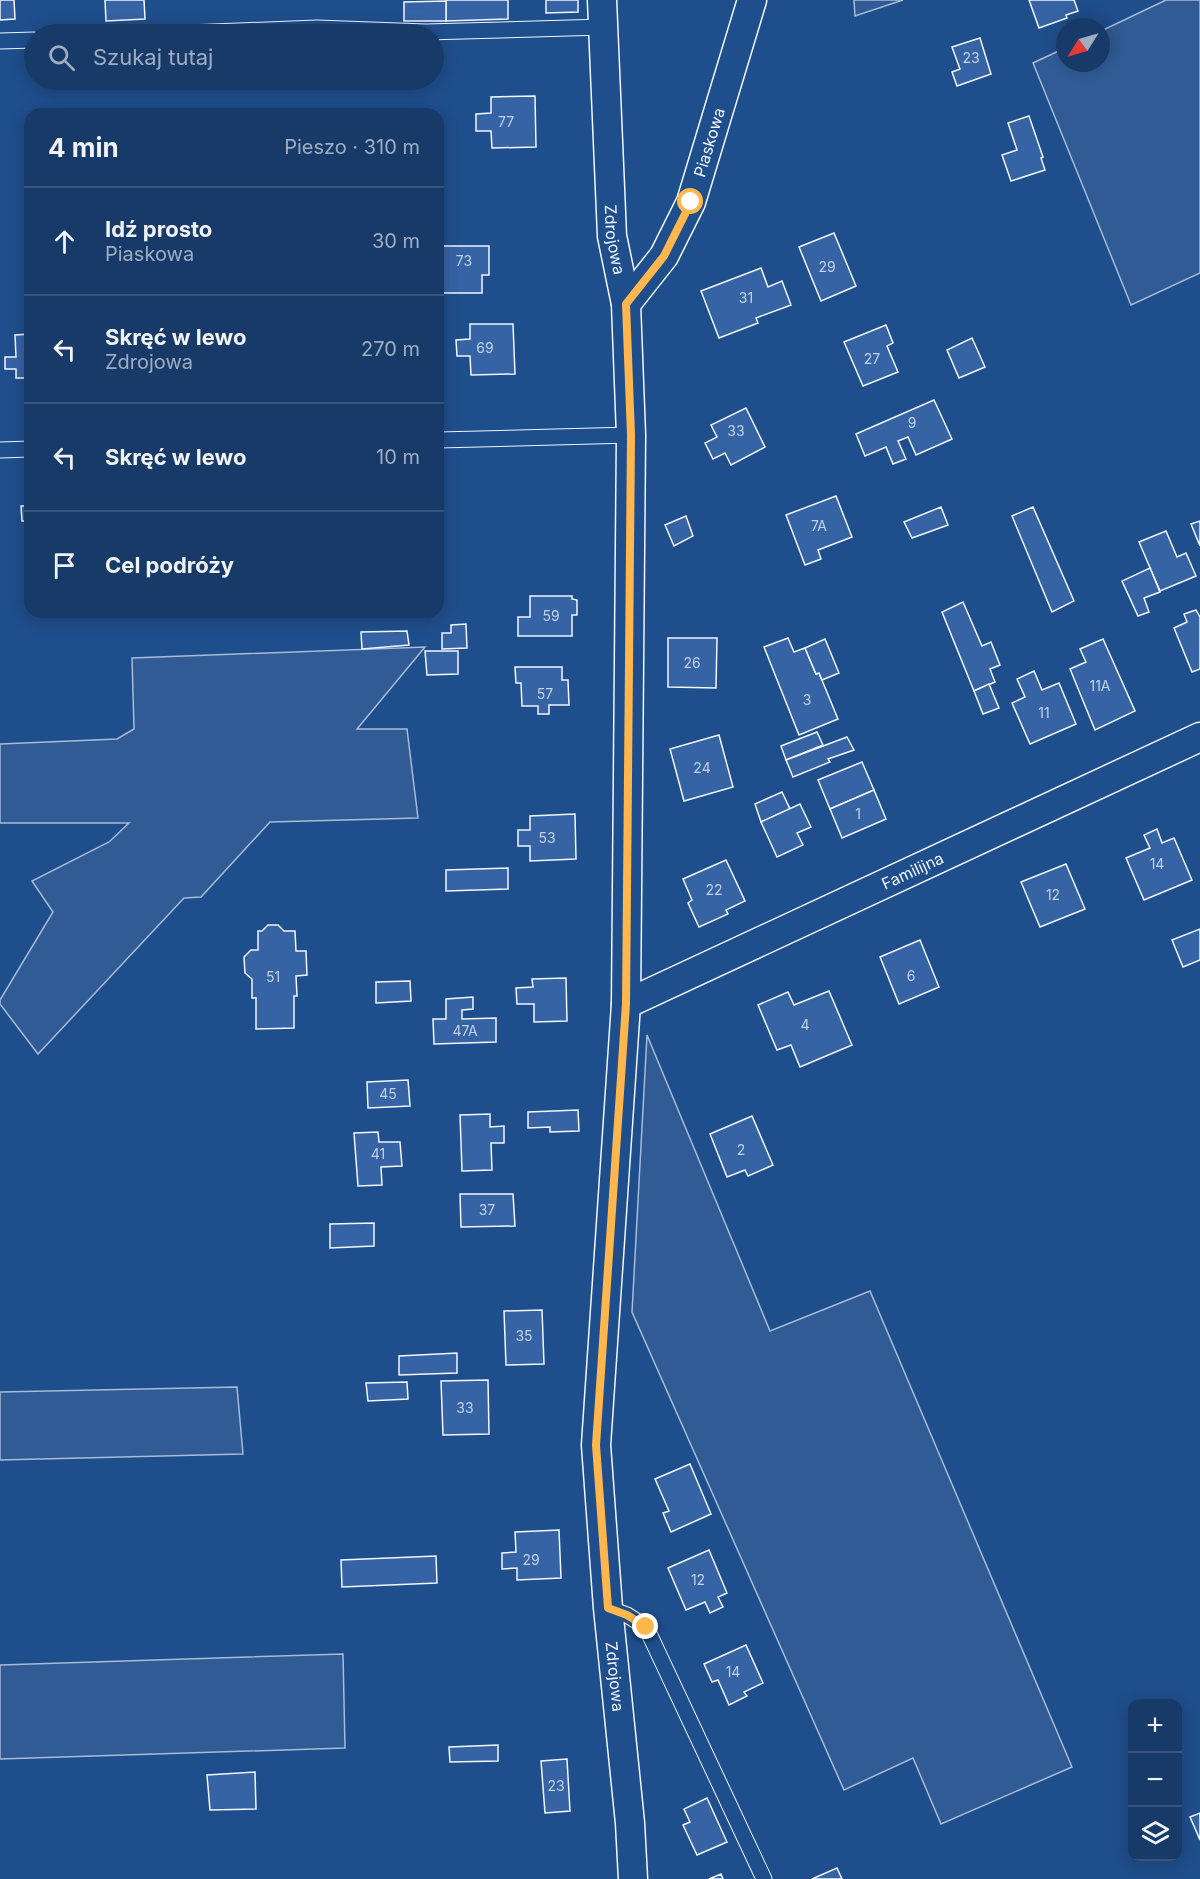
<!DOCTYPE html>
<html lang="pl">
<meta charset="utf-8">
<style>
body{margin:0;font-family:Inter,sans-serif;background:#244571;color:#f1f3f6}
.controls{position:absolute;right:18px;bottom:18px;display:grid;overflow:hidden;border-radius:12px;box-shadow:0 3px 15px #0003}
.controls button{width:54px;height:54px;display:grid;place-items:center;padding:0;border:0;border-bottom:2px solid #36547d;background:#173a69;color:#f1f3f6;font:30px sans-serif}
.compass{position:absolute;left:1056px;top:18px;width:54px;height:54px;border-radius:50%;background:#173a69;box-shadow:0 3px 15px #0003;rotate:233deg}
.stop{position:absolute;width:18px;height:18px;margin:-14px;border:4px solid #ffb74d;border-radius:50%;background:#fff}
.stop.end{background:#ffb74d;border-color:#fff;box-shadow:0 2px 6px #0008}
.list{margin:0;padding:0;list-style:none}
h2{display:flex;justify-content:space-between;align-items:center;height:78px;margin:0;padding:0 24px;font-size:26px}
h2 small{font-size:20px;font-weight:400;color:#9eadc0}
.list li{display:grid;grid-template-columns:39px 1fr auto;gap:18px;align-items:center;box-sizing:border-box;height:108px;padding:0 24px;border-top:2px solid #36547d}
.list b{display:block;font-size:22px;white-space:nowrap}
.list p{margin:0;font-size:20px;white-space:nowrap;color:#9eadc0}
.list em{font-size:20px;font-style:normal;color:#9eadc0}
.icon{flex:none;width:33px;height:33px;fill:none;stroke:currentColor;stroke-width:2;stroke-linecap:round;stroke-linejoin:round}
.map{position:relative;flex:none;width:1200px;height:1879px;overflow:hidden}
.search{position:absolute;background:#173a69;box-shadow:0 3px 15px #0003;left:24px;top:24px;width:420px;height:66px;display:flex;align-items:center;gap:15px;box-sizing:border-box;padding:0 21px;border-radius:33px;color:#9eadc0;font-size:22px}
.panel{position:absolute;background:#173a69;box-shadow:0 3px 15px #0003;left:24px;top:108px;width:420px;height:510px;border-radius:18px}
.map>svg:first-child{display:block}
.green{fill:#305b95;stroke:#a8bbd7;stroke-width:1.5}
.building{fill:#3563a3;stroke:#f2f6ff;stroke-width:1.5}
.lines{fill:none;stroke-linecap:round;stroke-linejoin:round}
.service-casing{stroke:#f2f6ff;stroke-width:17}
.minor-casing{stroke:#f2f6ff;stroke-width:31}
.service{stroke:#1f4e8c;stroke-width:15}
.minor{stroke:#1f4e8c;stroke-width:28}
.route{stroke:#ffb74d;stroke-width:8}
.labels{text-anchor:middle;stroke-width:4.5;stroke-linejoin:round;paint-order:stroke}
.number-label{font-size:14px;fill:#c3d1e8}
.street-label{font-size:16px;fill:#f2f6ff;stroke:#1f4e8c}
</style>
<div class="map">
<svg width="1200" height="1879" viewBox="0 0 1200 1879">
<rect width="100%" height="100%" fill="#1f4e8c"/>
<g class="green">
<polygon points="854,0 903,0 855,16"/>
<polygon points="1166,0 1200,0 1200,273 1131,305 1033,63 1065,48 1065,63 1101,63 1101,31"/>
<polygon points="425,647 357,729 407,729 418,818 270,822 201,897 184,898 38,1054 0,1004 0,1000 53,912 32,881 109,842 129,823 0,823 0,744 117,739 134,729 132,658"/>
<polygon points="647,1035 770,1331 870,1291 1072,1767 941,1824 913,1758 844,1790 632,1312"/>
<polygon points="237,1387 243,1454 0,1460 0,1392"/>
<polygon points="343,1654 345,1748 0,1759 0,1665"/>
</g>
<g class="building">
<polygon points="0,0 14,0 15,19 0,20"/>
<polygon points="105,0 144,0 145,19 106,21"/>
<polygon points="446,0 508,0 508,19 446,21"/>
<polygon points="546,0 578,0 578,12 546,13"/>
<polygon points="1029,0 1074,0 1078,11 1066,15 1067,18 1039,28"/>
<polygon points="446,1 446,21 404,21 404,2"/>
<polygon points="980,38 991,74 957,86 952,72 960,69 952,47"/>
<polygon points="535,96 536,147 492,148 491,131 476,131 476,114 491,113 491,97"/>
<polygon points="1029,116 1043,157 1041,158 1045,170 1011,181 1002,155 1017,150 1008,123"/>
<polygon points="438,200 441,200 442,235 438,235"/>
<polygon points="834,233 856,286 821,301 799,247"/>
<polygon points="438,246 489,246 489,275 482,275 482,293 438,293"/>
<polygon points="761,268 768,287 782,281 791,305 756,318 758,323 719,338 701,291"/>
<polygon points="470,324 513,324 515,374 471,375 470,356 457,356 456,340 470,339"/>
<polygon points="886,325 893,343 887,346 898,372 863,386 844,342"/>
<polygon points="30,334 30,378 16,378 16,369 5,369 5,357 16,357 15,335"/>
<polygon points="972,338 985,367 959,378 947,350"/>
<polygon points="934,400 952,439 916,455 908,437 898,441 906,459 893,464 886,447 865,456 856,434"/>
<polygon points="746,408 765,447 731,465 725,453 713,459 705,443 717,437 711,425"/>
<polygon points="836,496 852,537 818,550 821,559 805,565 786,515"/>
<polygon points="21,506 30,506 30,521 22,521"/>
<polygon points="941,507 948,525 912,538 904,522"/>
<polygon points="1033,507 1074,601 1052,612 1012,516"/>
<polygon points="686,516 693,536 674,546 665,525"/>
<polygon points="1200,521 1200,546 1191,524"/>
<polygon points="1166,531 1177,557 1186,553 1196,576 1160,591 1139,542"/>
<polygon points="1150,568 1160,592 1144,598 1149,612 1138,616 1122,581"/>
<polygon points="530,596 572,596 572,599 577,600 577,615 572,615 572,636 518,636 518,617 530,617"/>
<polygon points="963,602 982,646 991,642 1000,665 990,669 995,682 974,691 942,612"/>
<polygon points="1196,610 1200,617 1200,669 1192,672 1174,628 1187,622 1184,614"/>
<polygon points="466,624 467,648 442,649 442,633 451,633 451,625"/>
<polygon points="407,631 409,645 362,649 361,632"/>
<polygon points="668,638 717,638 716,688 668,687"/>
<polygon points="788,638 794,652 805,648 816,674 819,673 838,719 799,735 764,647"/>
<polygon points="825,639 839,673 822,680 819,673 816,674 805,648"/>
<polygon points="1103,639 1135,711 1095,730 1070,669 1086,662 1080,649"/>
<polygon points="425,651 458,651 458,674 427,675"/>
<polygon points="515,667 562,667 562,680 568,680 569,705 549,705 549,714 538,714 538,706 522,706 521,683 516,683"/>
<polygon points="1034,671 1042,690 1059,683 1076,724 1030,744 1012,703 1025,697 1017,679"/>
<polygon points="989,684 999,708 983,714 974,691"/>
<polygon points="817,732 823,745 786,760 781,746"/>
<polygon points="719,735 733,787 684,801 670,749"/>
<polygon points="847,737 854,750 828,759 830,762 793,777 786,760"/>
<polygon points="862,762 874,790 830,809 818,780"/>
<polygon points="874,790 886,819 842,838 830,809"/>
<polygon points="782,792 790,809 761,822 755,804"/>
<polygon points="800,804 811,827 797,833 803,845 777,857 761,822"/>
<polygon points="575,814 576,859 530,861 530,846 518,846 518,830 530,830 530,816"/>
<polygon points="1157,829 1162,843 1174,838 1192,880 1144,900 1126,858 1150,848 1144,835"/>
<polygon points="726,860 745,901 726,910 728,914 699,927 688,903 692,900 683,879"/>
<polygon points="1066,864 1085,909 1040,927 1021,882"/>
<polygon points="508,868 508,889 446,891 446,870"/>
<polygon points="268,925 278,925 284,931 295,931 296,951 306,951 307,975 296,976 297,996 294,996 294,1028 256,1029 256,998 252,998 252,979 245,973 244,957 251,950 258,950 258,931 262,931"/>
<polygon points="1200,929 1200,960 1183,967 1172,940"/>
<polygon points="920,940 939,987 899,1004 880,957"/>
<polygon points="566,978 567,1021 534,1022 534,1004 517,1004 516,988 533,987 532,979"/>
<polygon points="410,981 411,1001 376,1003 376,982"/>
<polygon points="829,991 852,1045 800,1067 791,1045 777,1050 758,1005 788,992 794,1005"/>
<polygon points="473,997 473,1009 462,1010 462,1019 496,1018 496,1042 434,1044 433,1019 446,1019 446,999"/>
<polygon points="408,1080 410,1106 368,1108 367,1082"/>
<polygon points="578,1110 579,1131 550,1132 550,1127 528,1128 528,1112"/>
<polygon points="490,1114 490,1127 504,1126 504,1143 491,1143 492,1170 462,1171 460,1115"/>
<polygon points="752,1116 773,1165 748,1176 745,1170 727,1177 710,1134"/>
<polygon points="378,1132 379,1142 400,1142 402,1166 381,1167 382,1185 358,1186 354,1133"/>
<polygon points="460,1194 513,1194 515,1226 461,1227"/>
<polygon points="374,1223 374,1246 330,1248 330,1224"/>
<polygon points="542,1310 544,1364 506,1365 504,1311"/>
<polygon points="457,1353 457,1373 399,1375 399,1356"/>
<polygon points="488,1380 489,1434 443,1435 441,1381"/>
<polygon points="407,1382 408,1399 368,1401 366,1383"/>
<polygon points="690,1464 711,1514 671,1532 663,1513 669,1511 655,1479"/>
<polygon points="559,1530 561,1578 517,1580 517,1568 502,1569 502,1553 516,1552 515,1532"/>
<polygon points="709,1550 727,1593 718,1597 723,1607 710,1613 705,1602 686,1610 668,1568"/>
<polygon points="436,1556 437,1583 342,1587 341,1560"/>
<polygon points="746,1645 763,1683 744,1692 747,1696 729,1705 718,1680 712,1682 704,1664"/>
<polygon points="498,1745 498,1761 450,1762 449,1747"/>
<polygon points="567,1759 570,1811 545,1813 541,1761"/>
<polygon points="255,1772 256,1809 210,1810 207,1775"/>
<polygon points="707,1798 727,1842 697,1855 683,1825 690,1822 684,1809"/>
<polygon points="1200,1813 1200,1840 1190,1817"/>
<polygon points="837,1868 842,1879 812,1879"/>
<polygon points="721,1874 723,1879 709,1879"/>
</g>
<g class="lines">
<defs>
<g id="service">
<polyline points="163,34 317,28 426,32 604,27"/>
<polyline points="0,41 34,40"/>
<polyline points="438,440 631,435"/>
<polyline points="0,450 30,449"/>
<polyline points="608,1608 627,1615 646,1627 764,1879"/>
</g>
<g id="minor">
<path id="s1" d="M602 0 612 236 626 304 631 435 626 1004 596 1445 608 1608 630 1823 633 1879"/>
<path id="s2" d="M626 304 664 256 691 202 752 0"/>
<path id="s3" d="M626 1004 1200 737"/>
</g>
</defs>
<use href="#service" class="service-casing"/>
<use href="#minor" class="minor-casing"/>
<use href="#service" class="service"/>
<use href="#minor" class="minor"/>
</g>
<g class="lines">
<polyline class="route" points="646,1627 627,1615 608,1608 596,1445 626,1004 631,435 626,304 664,256 691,202"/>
</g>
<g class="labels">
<g class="number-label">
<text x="971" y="63">23</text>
<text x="506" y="127">77</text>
<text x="464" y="266">73</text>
<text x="827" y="272">29</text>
<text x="746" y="303">31</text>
<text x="485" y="353">69</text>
<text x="872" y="364">27</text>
<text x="912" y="428">9</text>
<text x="736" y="436">33</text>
<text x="819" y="531">7A</text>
<text x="551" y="621">59</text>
<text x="692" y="668">26</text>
<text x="1100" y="691">11A</text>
<text x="545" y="699">57</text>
<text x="807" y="705">3</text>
<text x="1044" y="718">11</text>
<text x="702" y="773">24</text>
<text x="858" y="819">1</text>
<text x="547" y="843">53</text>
<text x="1157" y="869">14</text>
<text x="714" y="895">22</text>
<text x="1053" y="900">12</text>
<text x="911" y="981">6</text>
<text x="273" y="982">51</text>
<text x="805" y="1030">4</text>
<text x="465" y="1036">47A</text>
<text x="388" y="1099">45</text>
<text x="741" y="1155">2</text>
<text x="378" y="1159">41</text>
<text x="487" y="1215">37</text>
<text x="524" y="1341">35</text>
<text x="465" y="1413">33</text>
<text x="531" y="1565">29</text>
<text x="698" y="1585">12</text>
<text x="733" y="1677">14</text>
<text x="556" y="1791">23</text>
</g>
<g class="street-label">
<text dy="6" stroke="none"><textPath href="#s2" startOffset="184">Piaskowa</textPath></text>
<text dy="6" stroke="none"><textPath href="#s1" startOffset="240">Zdrojowa</textPath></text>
<text dy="6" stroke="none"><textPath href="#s3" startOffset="316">Familijna</textPath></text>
<text dy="6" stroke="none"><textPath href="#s1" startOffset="1680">Zdrojowa</textPath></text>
</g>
</g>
</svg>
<div class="controls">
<button>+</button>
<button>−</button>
<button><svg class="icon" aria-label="layers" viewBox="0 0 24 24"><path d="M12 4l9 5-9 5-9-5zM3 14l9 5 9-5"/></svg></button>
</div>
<svg class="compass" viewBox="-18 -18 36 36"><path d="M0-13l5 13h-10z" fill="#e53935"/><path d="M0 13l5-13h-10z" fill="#9eadc0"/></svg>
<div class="stop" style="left:691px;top:202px"></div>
<div class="stop end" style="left:646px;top:1627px"></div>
<div class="search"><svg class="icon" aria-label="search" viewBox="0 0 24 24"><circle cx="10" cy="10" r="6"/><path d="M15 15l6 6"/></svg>Szukaj tutaj</div>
<section class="panel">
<h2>4 min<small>Pieszo · 310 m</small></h2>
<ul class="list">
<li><svg class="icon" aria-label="ahead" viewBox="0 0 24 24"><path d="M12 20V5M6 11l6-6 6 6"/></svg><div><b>Idź prosto</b><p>Piaskowa</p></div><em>30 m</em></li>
<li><svg class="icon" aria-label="left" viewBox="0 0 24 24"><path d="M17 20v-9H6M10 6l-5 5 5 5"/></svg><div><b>Skręć w lewo</b><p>Zdrojowa</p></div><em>270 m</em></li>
<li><svg class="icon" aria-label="left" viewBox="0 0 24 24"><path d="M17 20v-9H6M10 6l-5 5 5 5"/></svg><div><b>Skręć w lewo</b></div><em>10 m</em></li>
<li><svg class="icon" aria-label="arrive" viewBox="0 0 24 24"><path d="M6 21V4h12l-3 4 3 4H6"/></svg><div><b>Cel podróży</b></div></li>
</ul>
</section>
</div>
